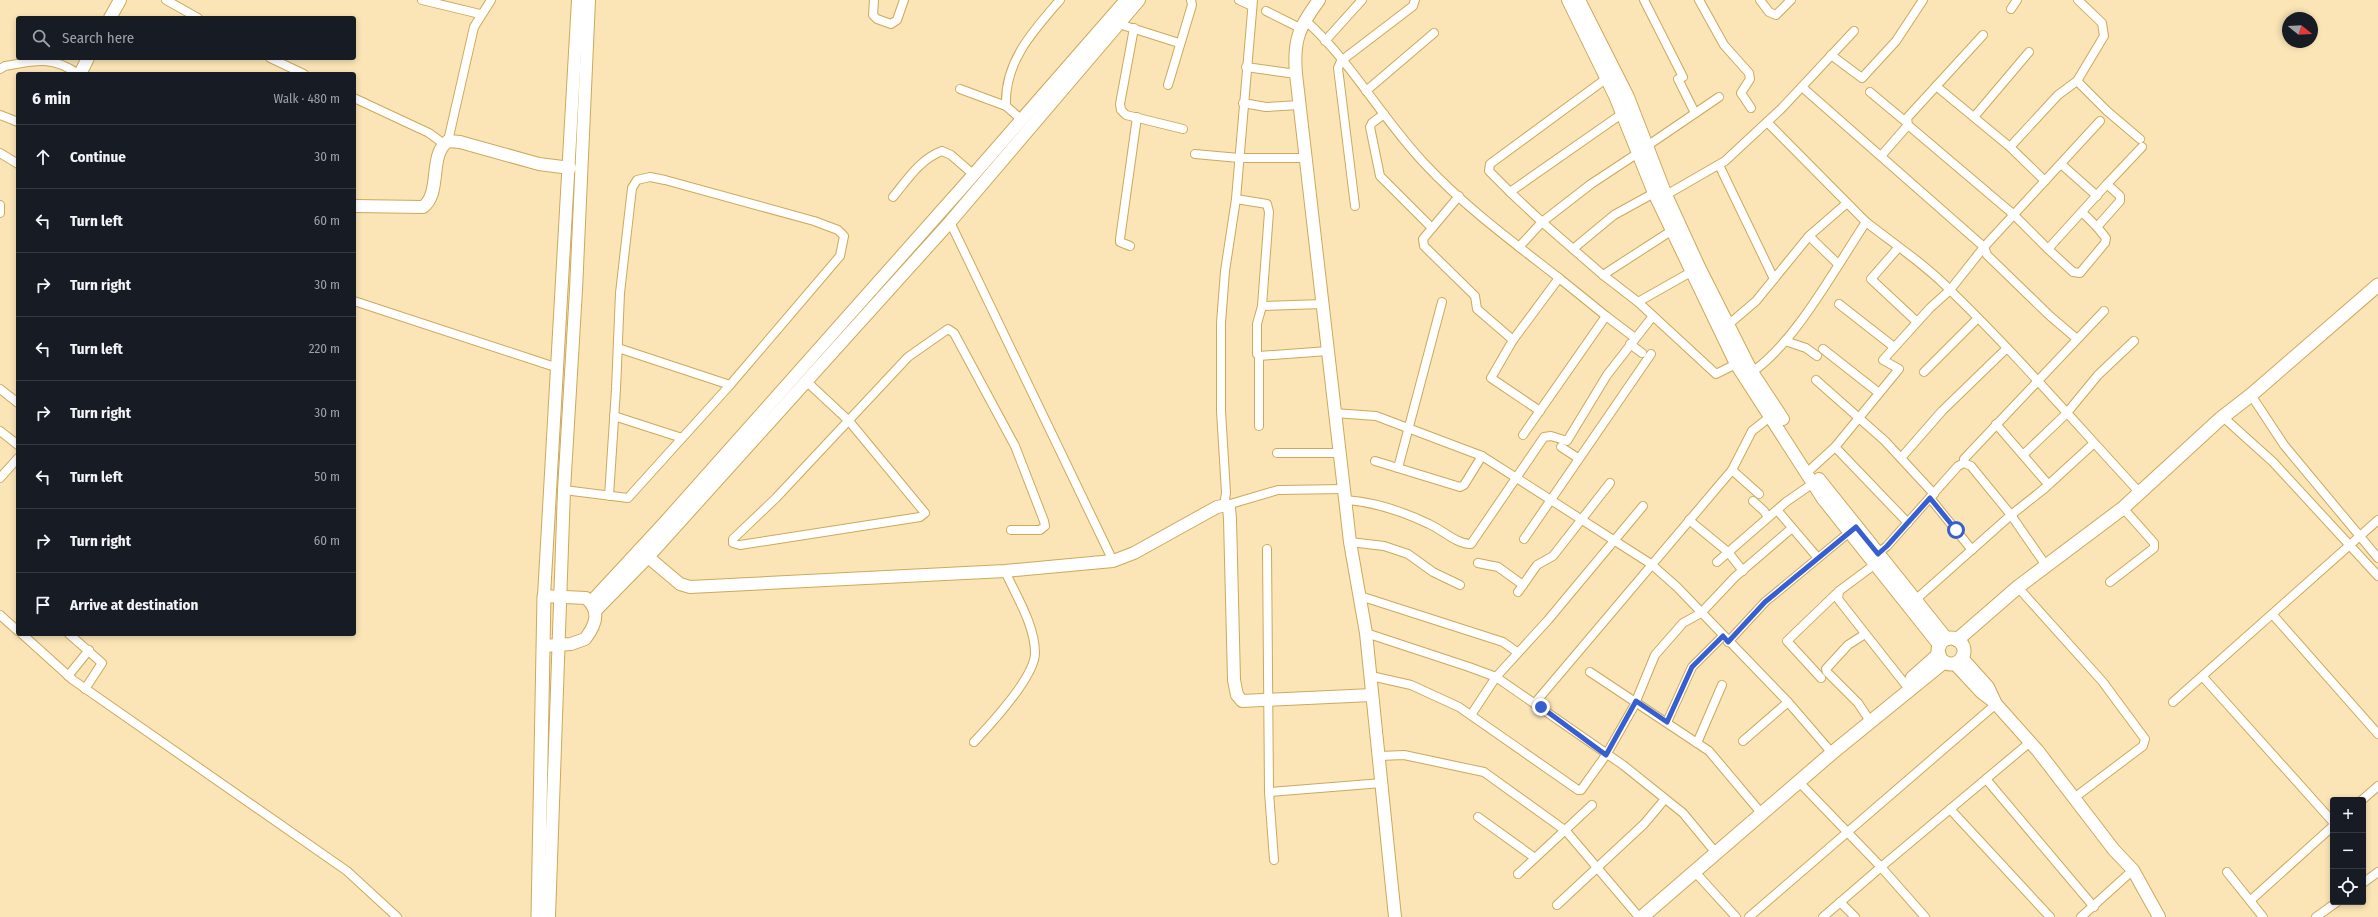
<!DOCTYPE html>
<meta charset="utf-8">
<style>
body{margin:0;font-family:"Fira Sans Condensed",sans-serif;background:#20242c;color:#f1f3f6}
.controls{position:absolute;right:12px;bottom:12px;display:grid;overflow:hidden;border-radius:4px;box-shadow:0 2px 6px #0003}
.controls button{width:36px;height:36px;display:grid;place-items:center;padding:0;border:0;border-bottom:1px solid #363941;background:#171b24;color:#f1f3f6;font:20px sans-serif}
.compass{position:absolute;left:2282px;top:12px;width:36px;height:36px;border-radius:50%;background:#171b24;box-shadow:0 2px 6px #0003;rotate:108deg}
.stop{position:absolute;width:12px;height:12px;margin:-9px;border:3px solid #385fd0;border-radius:50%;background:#fff}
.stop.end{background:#385fd0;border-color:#fff;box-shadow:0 1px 4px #0008}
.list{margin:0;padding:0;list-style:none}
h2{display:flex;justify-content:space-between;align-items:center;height:52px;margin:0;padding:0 16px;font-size:17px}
h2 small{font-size:13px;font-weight:400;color:#9ea1a6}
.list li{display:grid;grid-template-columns:26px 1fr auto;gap:12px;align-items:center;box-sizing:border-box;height:64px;padding:0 16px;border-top:1px solid #363941}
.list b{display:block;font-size:15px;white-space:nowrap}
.list em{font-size:13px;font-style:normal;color:#9ea1a6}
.icon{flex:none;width:22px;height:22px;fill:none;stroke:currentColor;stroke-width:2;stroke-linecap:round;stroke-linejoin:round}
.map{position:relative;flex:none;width:2378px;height:917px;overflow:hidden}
.search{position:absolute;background:#171b24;box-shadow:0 2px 6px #0003;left:16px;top:16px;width:340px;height:44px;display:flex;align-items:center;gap:10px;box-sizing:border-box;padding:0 14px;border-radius:4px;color:#9ea1a6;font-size:15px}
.panel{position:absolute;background:#171b24;box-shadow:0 2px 6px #0003;left:16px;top:72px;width:340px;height:564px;border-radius:4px}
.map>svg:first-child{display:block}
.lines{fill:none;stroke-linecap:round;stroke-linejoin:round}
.street-casing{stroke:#cda958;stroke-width:10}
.secondary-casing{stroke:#cda958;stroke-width:14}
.primary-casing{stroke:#cda958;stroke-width:15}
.street{stroke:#fff;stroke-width:8}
.secondary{stroke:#fff;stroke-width:12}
.primary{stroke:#fff;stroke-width:13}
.route{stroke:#385fd0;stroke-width:5}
</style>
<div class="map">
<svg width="2378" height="917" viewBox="0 0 2378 917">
<rect width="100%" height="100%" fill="#fbe5b6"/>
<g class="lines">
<defs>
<g id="street">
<polyline points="166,0 198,18"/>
<polyline points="422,0 480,14"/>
<polyline points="874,0 873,15 877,19 891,24 897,20 904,0"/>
<polyline points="1239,0 1252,6"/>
<polyline points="1644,0 1683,77"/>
<polyline points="1699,0 1724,45 1749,73 1750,79 1741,93 1751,108"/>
<polyline points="1760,0 1769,12 1776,15 1791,0"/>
<polyline points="2011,9 2017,0"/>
<polyline points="1266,11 1300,28"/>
<path d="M1305 20C1351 61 1382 119 1425 164 1465 207 1513 242 1559 278L1513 340 1491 378 1540 411"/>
<polyline points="1119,24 1179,43"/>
<polyline points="1134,28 1120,104 1121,110 1126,115 1183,129"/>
<polyline points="1983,35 1907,118 1908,125 2013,214 2048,249 2107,184 2120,196 2120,201 2097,227 2083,213"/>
<polyline points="1325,41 1362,0"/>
<polyline points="1831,55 1862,78 1896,41 1923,0"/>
<polyline points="270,58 304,74"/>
<polyline points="1246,67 1296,74"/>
<path d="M0 69 5 66C35 61 52 55 78 74"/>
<polyline points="1678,79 1695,113"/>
<polyline points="2077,81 2107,111 2140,139"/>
<polyline points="1168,85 1192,5 1191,0"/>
<polyline points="1936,86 2010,147"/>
<polyline points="1802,87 1984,247 1950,290 1930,308 1883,360 1899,369 1835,447 1812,468"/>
<polyline points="960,89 1006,106"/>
<polyline points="1366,91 1434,33"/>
<polyline points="1870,92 1906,122"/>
<polyline points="354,98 429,133 444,144"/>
<polyline points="1243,103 1266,107 1299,105"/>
<polyline points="1384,114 1372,123 1370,127 1380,176 1432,228"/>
<polyline points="0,115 18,122"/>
<polyline points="1974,117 2029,52"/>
<path d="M1022 120 1006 106C1004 62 1033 31 1060 0"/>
<polyline points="1767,122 1866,222"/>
<polyline points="448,141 474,27 491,0"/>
<polyline points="1647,146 1719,97"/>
<polyline points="0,153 18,164"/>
<polyline points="1195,154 1239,158 1306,158"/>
<polyline points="1881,156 1908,125"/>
<polyline points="2061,164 2097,196"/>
<polyline points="1719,165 1774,279"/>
<polyline points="2045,181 2010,147 2058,95 2077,81 2104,36 2102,23 2078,0"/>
<polyline points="2107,184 2142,147"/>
<polyline points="1510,192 1489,171 1490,164 1607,78"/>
<polyline points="1666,195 1725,161 1781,109 1854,31"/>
<polyline points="1459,196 1423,239 1424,246 1475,296 1477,309 1513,340"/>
<path d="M893 197C907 180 920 159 942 151L951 155 974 175"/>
<polyline points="1236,199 1267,204 1269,212 1262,306 1257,324 1257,354 1259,356 1328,351"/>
<polyline points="0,205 0,213"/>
<polyline points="1355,206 1338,68 1341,61 1413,6 1415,0"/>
<polyline points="950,222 1113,561"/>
<polyline points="1671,231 1603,275 1638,302 1691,272"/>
<polyline points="1809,236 1838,264"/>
<polyline points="1130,246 1120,242 1120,239 1137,117"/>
<polyline points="1519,247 1542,222 1510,192 1623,113"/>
<polyline points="1898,248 1871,279 1917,322"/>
<polyline points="1573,249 1542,222 1591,184 1638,153"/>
<polyline points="2048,249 2073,272 2080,273 2105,243 2106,238 2097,227"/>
<polyline points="1603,275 1573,249 1614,215 1654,193"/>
<polyline points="1559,278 1606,316"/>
<polyline points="354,301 555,367"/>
<polyline points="1638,302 1716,374 1736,364"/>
<polyline points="1839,304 1894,347"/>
<polyline points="1262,306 1323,304"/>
<polyline points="1728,325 1756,301 1809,236 1847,203"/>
<polyline points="2077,339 2050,316 1987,255 1984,247 2100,121"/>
<polyline points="1785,341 1806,348 1817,356"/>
<polyline points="1630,344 1642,353"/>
<polyline points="618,348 730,385"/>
<polyline points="1823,349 1879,393"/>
<path d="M1752 372C1795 343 1836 267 1866 222 1894 244 1926 265 1951 291 2017 355 2077 425 2140 493"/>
<polyline points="1924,372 1977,319"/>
<polyline points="805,380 849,421 925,513 920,517 740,545 733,543 733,539 776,498 908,357 948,329 954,333 1015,446 1044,521 1045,526 1040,530 1011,530"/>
<polyline points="1816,380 1885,441 1934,494"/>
<polyline points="0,389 18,403"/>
<polyline points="2251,395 2284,445 2378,558"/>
<polyline points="1334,413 1376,416 1482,456 1651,564 1677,587 1788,702 1832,753"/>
<polyline points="614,416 682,438"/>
<polyline points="2223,417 2273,462 2378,576"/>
<polyline points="1996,424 2048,484"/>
<polyline points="1259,426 1259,356"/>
<polyline points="0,431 18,445"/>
<polyline points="1523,435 1606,316 1635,338"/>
<polyline points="1561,447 1578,458"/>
<polyline points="1835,447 1908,523"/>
<polyline points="1277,453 1339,453"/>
<polyline points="2023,455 2066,414 2098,375 2134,341"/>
<polyline points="1901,458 1942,411 2007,348"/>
<polyline points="1375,461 1460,487 1464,485 1482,456"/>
<polyline points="1964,463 1964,459 2104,311"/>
<polyline points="1398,468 1442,302"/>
<polyline points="1732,470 1759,494"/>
<polyline points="0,478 18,458"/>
<polyline points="564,490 628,498 730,385 840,256 844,236 838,230 814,221 665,180 650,177 637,180 632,188 620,293 616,389 609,496"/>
<polyline points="1930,498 1972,550"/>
<path d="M1346 500C1374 502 1404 512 1429 524 1443 530 1456 544 1471 544L1544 437 1551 436 1567 441 1607 375 1653 316"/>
<polyline points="1753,501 1764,511 1768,517"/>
<polyline points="1224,505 1226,493 1221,411 1221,323 1225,271 1236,199 1253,0"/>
<polyline points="1227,505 1278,490 1344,489"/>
<polyline points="1777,510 1818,558"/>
<polyline points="1689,520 1728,552 1743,571"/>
<polyline points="1524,539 1651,354"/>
<polyline points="1350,542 1384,546 1408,554 1433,572 1460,585"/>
<polyline points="1267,549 1269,792 1382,783"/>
<polyline points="1877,554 1887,546 1958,466 1964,463 1971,466 2011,515 2045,488 2093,444"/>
<polyline points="1717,562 1786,502 1812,484"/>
<polyline points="1478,563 1498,567 1523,585"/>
<polyline points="1874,565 1839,591 1838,599 1905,684"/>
<polyline points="2110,582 2154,548 2154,543 2123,508"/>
<polyline points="1518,592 1537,565 1553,556 1610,483"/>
<polyline points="2023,593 2102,681 2145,739 2143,746 2074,798"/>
<polyline points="1360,596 1503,642 1517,652"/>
<polyline points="1913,602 2011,515 2047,567"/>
<polyline points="0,615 18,631"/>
<polyline points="2273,615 2378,734"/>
<polyline points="1366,633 1469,667 1496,677 1623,765 1683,813 1716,853"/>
<polyline points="22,634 73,680 347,871 397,917"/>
<polyline points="69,634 102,663 85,689"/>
<polyline points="1865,634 1848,645 1826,669 1827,672 1858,703 1870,721"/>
<polyline points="1728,642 1765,602 1852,530"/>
<polyline points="1590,672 1709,751 1762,814"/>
<polyline points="68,676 89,650"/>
<polyline points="1371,676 1411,685 1459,707 1578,790 1581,790 1606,755 1634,706 1655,655 1683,623 1701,613 1735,577 1792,528"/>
<polyline points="2203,677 2333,822"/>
<polyline points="1821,678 1787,641 1839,591"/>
<polyline points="2173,702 2378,520"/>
<polyline points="1535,703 1732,470 1752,431 1771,416"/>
<polyline points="1471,715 1496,677 1548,620 1643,506"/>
<polyline points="1667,722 1692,667 1723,636"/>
<polyline points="1743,741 1788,702"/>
<path d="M974 742C990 725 1035 677 1035 653 1035 625 1016 596 1005 571"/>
<polyline points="1697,743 1722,685"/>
<polyline points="1380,756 1404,755 1484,772 1566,831 1639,917"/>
<polyline points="1986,779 2094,907"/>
<polyline points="1799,782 1881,867 2029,743"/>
<polyline points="1269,792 1274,860"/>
<polyline points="2362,800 2378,786"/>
<polyline points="1950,809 2050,917"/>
<polyline points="1478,817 1535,858"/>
<polyline points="1695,872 1736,917"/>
<polyline points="2227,872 2263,917"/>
<polyline points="1518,874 1592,805"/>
<polyline points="2363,883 2378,872"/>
<polyline points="2251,900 2333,826"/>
<polyline points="1840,902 1855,917"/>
<polyline points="1557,905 1644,824 1665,799"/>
<polyline points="1749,917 1996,704"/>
<polyline points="1823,917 1881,867 1925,917"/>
<polyline points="2081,917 2133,870"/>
<polyline points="2316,917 2337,902"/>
</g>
<g id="secondary">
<path d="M1319 0C1299 27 1293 40 1296 74L1350 542 1366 633 1395 917"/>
<polyline points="1568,0 1615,96 1654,193 1736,364 1823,499 1940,646"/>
<polyline points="1579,0 1628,97 1666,195 1699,267 1752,372 1783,419"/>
<polyline points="110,18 120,0"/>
<polyline points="80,74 88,58"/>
<path d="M354 206 423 207C442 193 428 155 448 141L460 142 539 164 570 168"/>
<polyline points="1819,479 1947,639"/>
<polyline points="648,557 680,584 690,587 1005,571 1113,561 1134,553 1217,507 1227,505 1229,507 1230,519 1234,680 1237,695 1242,701 1372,695"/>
<polyline points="591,602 666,521 968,181 1126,0"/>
<polyline points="596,610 648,557 950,222 1139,0"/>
<path d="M544 646 571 644 585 639C596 625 601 611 586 598L544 596 578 0"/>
<polyline points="1962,658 1988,687 1996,704 2038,751 2114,850 2133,870 2159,917"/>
<polyline points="1955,664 1981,692 1994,702"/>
<polyline points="549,917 564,490 576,290 589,0"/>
</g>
<g id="primary">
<circle cx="1951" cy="651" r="13"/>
<polyline points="1957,640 2018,587 2123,508 2220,419 2251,395 2378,285"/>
<polyline points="1912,678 1939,654"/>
<polyline points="538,917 544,596"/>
<polyline points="1642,917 1832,753 1944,662"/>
</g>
</defs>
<use href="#street" class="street-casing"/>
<use href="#secondary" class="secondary-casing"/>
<use href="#primary" class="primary-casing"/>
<use href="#street" class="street"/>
<use href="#secondary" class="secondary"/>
<use href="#primary" class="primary"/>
</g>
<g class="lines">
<polyline class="route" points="1541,707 1606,755 1636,701 1667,722 1692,667 1723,636 1728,642 1765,602 1856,527 1878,554 1887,546 1930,498 1956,530"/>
</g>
</svg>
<div class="controls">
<button>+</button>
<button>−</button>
<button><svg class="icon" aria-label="locate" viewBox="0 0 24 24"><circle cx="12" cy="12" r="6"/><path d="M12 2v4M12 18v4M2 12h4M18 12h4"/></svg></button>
</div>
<svg class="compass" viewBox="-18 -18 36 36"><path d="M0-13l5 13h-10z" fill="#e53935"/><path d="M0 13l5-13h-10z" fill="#9ea1a6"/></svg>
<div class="stop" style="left:1956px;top:530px"></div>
<div class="stop end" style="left:1541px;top:707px"></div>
<div class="search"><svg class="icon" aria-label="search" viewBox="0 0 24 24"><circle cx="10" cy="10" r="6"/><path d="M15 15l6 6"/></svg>Search here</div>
<section class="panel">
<h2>6 min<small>Walk · 480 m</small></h2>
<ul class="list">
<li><svg class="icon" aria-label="ahead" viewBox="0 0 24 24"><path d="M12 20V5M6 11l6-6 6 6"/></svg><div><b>Continue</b></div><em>30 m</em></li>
<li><svg class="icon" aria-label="left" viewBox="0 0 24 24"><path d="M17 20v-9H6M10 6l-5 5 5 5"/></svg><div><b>Turn left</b></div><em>60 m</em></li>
<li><svg class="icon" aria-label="right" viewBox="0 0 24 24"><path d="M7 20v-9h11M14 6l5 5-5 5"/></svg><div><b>Turn right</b></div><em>30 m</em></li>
<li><svg class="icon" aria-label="left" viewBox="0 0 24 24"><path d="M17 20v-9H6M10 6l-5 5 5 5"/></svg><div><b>Turn left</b></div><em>220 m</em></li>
<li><svg class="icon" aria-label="right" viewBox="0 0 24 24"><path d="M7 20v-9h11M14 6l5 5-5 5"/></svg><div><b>Turn right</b></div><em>30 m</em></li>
<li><svg class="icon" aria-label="left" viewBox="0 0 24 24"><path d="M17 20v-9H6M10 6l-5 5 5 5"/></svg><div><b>Turn left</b></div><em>50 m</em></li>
<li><svg class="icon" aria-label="right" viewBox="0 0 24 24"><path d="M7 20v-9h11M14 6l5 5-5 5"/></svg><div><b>Turn right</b></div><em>60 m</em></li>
<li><svg class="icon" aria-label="arrive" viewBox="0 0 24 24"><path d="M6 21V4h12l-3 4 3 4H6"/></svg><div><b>Arrive at destination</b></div></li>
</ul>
</section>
</div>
